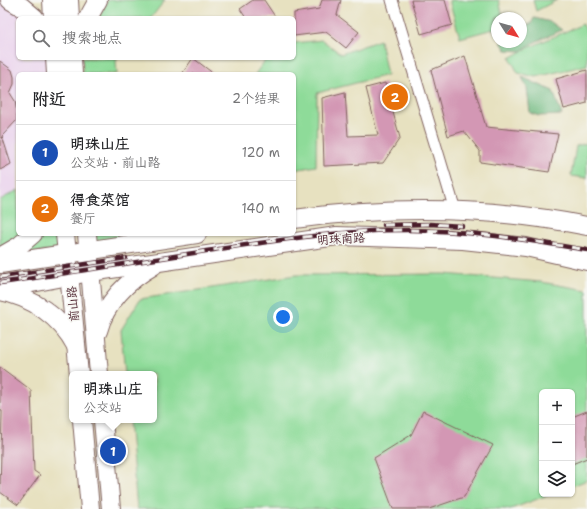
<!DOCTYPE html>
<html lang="zh">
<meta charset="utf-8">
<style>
body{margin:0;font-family:"Shantell Sans","LXGW WenKai TC",sans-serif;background:#f2f2f2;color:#202124}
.controls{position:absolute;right:12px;bottom:12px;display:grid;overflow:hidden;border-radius:6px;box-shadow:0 1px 3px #0004}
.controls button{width:36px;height:36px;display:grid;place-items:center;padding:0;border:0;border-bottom:1px solid #e0e0e0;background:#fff;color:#202124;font:20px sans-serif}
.compass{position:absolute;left:491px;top:12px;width:36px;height:36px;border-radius:50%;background:#fff;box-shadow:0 1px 3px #0004;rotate:127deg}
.you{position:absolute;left:283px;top:317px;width:14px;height:14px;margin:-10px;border:3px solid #fff;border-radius:50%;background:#1a73e8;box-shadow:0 0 0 6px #1a73e833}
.badge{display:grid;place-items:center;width:26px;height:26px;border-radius:50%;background:#db2777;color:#fff;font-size:13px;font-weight:700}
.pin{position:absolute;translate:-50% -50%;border:2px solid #fff;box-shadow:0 1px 4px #0006}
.popup{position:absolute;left:69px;top:371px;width:88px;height:52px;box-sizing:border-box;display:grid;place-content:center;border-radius:6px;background:#fff;filter:drop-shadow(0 1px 3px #0005);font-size:13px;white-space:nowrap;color:#757577}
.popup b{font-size:15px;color:#202124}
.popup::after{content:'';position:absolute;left:50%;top:100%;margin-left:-8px;border:8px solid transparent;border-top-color:#fff}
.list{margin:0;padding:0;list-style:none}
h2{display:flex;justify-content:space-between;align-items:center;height:52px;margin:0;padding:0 16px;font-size:17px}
h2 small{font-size:13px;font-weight:400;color:#757577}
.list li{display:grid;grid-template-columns:26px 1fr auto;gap:12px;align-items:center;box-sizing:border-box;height:56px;padding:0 16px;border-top:1px solid #e0e0e0}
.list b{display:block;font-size:15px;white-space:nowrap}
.list p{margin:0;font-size:13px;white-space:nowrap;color:#757577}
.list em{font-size:13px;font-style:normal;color:#757577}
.icon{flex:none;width:22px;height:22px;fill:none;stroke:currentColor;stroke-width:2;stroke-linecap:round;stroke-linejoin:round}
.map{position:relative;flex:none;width:587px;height:509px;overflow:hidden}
.search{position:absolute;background:#fff;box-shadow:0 1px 3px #0004;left:16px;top:16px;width:280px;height:44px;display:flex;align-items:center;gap:10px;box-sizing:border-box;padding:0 14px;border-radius:6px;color:#757577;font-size:15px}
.panel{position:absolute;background:#fff;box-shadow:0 1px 3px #0004;left:16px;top:72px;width:280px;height:164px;border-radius:6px}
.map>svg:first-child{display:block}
.built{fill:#ead1ed}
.green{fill:#8edb99;stroke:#6c7d62}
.forest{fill:#72bb81;stroke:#5e6d56}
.building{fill:#d397b4}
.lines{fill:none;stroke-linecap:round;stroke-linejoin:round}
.street-casing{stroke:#81635f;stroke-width:13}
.primary-casing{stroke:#81635f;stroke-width:20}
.street{stroke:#fff;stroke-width:11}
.primary{stroke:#fff;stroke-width:18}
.rail-casing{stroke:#4a1f2b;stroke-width:4.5}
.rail{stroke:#f6f6f2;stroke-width:3;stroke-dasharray:9;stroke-linecap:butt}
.labels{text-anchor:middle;stroke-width:3;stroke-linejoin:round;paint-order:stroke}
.street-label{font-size:12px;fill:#4a1f2b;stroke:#f6f6f2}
</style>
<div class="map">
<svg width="587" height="509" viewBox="0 0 587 509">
<rect width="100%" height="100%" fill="#f6f6f2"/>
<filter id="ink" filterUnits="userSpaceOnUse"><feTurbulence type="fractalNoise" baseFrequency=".025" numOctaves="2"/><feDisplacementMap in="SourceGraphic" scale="8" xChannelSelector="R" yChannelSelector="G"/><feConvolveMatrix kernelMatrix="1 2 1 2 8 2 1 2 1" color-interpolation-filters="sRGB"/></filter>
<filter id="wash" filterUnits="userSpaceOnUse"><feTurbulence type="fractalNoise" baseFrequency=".012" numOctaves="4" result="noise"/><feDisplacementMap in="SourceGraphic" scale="16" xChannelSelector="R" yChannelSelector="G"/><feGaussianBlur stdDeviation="0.9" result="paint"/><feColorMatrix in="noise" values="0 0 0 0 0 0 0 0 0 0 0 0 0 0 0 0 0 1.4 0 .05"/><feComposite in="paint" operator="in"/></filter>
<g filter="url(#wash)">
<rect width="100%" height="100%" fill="#e7e1c0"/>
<polygon class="built" points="0,0 10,0 35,18 18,18 18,58 55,58 56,74 18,74 18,234 0,264"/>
<g class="green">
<polygon points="108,0 165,0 151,18 98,18"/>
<polygon points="449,0 499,0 503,18 497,18 497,28 460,38"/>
<polygon points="533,0 557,0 536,11"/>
<polygon points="583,24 587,34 587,65 536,77 518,73 510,58 528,48"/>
<polygon points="322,40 341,54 380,40 387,75 317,93 316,166 294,170 294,74 255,74 267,58 294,58 294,43"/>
<polygon points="82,58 118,58 116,61 117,74 83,74"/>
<polygon points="587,143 587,178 571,176 576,146"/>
<polygon points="18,190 18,234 59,234 60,249 0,258 0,200"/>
<polygon points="93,234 128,234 128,236 94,245"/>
<polygon points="444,274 541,282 587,290 587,480 572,486 572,392 542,392 542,494 551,494 511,509 137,509 129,420 154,420 154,374 125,374 121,330 140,299 296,275"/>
</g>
<g class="forest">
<polygon points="534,18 551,22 562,30 535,42 521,51 506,50 501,42 521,42 521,27 531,24"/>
<polygon points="522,77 553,91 562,115 539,116 530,113 527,88"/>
</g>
<g id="blocks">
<g class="building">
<polygon points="253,0 264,0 276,18 246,18 240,9"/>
<polygon points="322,0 341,0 337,15 359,32 346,48 326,32 294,36 294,13 319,9"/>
<polygon points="411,0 445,0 452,25 421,34"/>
<polygon points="465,56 486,127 558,134 549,172 480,162 480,151 464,131 448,136 431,70"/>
<polygon points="193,58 214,74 182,74"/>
<polygon points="0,61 12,70 14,77 14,84 10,93 15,101 17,113 17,120 2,136 11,164 0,170"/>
<polygon points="587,70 587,103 564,109 556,79"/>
<polygon points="385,83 400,138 383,163 324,166 322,98 345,92 348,136 378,135 366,88"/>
<polygon points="0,367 31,390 34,471 40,475 18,505 0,492 2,411 0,410"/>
<polygon points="423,411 493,445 464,497 429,509 393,509 374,458 411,435"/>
<polygon points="587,411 587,458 572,464 572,417"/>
</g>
</g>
</g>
<g filter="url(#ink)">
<use href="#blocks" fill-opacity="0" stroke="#81635f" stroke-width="1"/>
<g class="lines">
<defs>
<polyline id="street" points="392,0 455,210"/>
<g id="primary">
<polyline points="10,0 22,7 35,18"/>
<polyline points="52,0 53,18"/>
<polyline points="69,0 70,18"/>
<polyline points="88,18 98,0"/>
<polyline points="55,58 56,74"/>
<polyline points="72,58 73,74"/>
<path d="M294 219C390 206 492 207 587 226"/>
<polyline points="65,234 79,374"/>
<polyline points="87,234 99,374"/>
<polyline points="0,257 19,246 33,234"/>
<polyline points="0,264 197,234"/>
<polyline points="0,289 90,272 337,236 463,240 526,247 587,261"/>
<path d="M0 291C32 297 61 317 76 346"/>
<path d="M98 331C105 303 128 280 153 266"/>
<polyline points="82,420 90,509"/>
<polyline points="103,420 111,509"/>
</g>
</defs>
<use href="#street" class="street-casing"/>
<use href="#primary" class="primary-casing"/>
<use href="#street" class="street"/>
<use href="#primary" class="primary"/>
<defs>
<g id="rail">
<polyline points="384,225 430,224 462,226"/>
<polyline points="0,277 126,258"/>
<path d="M0 283C69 273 137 262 206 251 273 241 339 230 407 230 468 230 527 240 587 250"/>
</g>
</defs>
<use href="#rail" class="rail-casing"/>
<use href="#rail" class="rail"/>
</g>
</g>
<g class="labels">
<g class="street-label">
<text transform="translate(341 239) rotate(-3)" y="4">明珠南路</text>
<text transform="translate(73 304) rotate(-95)" y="4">前山路</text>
</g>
</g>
</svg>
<div class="controls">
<button>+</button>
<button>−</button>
<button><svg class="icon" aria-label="layers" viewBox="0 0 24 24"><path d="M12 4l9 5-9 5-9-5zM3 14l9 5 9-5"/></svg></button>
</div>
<svg class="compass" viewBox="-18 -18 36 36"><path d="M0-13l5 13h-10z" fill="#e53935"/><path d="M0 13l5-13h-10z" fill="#757577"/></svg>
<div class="you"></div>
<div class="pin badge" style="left:113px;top:451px;background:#1a4fb4">1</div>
<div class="popup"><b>明珠山庄</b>公交站</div>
<div class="pin badge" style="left:395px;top:97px;background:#e8710a">2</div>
<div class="search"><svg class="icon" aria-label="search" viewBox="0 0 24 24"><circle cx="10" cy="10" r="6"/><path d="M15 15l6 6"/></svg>搜索地点</div>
<section class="panel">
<h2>附近<small>2个结果</small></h2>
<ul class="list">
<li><span class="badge" style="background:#1a4fb4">1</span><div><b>明珠山庄</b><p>公交站 · 前山路</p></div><em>120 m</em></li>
<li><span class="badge" style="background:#e8710a">2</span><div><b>得食菜馆</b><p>餐厅</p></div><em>140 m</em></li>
</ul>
</section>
</div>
